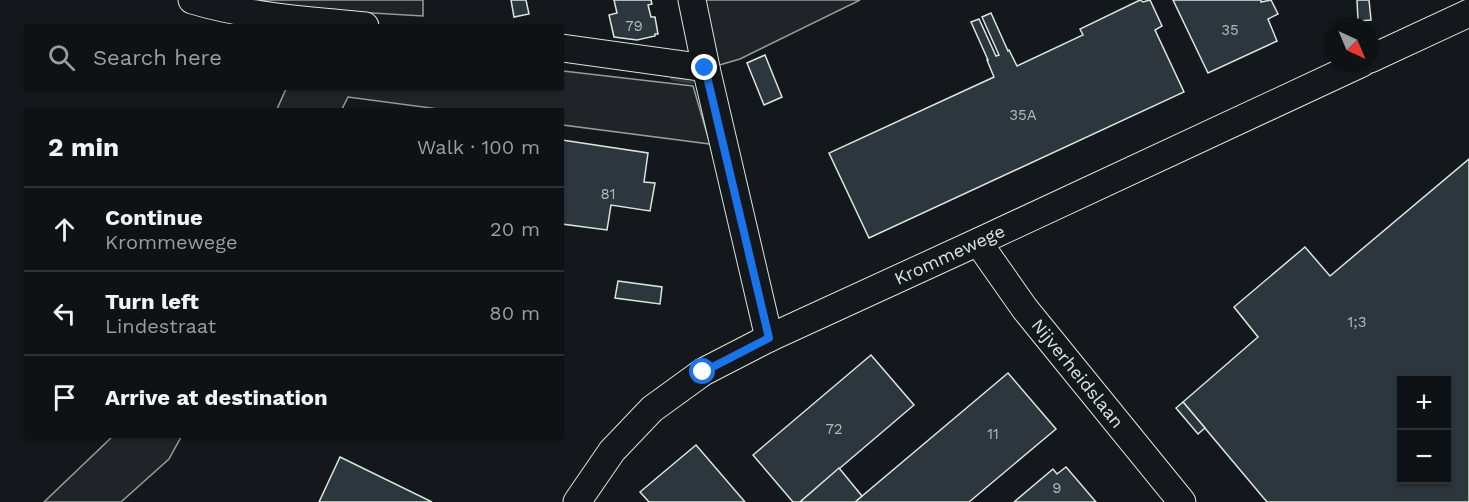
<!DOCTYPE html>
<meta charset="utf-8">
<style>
body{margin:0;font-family:"Work Sans",sans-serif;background:#1d2022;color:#f1f3f6}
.controls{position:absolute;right:18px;bottom:18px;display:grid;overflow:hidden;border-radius:0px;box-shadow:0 2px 4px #0004}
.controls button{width:54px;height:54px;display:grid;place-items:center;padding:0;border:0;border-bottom:2px solid #2f3234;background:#0f1215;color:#f1f3f6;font:30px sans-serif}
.compass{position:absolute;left:1325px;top:18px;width:54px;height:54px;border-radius:50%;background:#0f1215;box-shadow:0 2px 4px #0004;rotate:136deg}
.stop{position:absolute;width:18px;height:18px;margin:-14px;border:4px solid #1a73e8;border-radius:50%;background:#fff}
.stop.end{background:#1a73e8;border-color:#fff;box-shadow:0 2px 6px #0008}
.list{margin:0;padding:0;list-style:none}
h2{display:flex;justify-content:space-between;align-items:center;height:78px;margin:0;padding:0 24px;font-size:26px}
h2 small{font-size:20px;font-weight:400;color:#9b9ea0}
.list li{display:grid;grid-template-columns:39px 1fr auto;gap:18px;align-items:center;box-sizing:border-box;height:84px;padding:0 24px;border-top:2px solid #2f3234}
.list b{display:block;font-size:22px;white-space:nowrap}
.list p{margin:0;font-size:20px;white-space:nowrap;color:#9b9ea0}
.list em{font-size:20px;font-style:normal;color:#9b9ea0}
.icon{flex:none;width:33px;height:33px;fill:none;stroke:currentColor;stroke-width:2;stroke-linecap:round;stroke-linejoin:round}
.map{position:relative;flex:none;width:1469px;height:502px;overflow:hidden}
.search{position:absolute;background:#0f1215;box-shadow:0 2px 4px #0004;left:24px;top:24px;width:540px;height:66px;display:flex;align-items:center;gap:15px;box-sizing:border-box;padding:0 21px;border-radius:0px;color:#9b9ea0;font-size:22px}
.panel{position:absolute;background:#0f1215;box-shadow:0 2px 4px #0004;left:24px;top:108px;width:540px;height:330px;border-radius:0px}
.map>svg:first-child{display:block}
.green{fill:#202428;stroke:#939e99;stroke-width:1.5}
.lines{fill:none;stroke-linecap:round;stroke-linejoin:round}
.stream{stroke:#363b3e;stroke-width:8}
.building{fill:#2c363c;stroke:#d8e6dc;stroke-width:1.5;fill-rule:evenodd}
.minor-casing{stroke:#d8e6dc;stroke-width:29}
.minor{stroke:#14181c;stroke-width:27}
.route{stroke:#1a73e8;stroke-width:8}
.labels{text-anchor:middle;stroke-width:4.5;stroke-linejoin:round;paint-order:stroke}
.number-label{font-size:15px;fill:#adbab4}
.street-label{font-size:18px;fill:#d8e6dc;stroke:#14181c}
</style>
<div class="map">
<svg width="1469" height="502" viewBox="0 0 1469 502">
<rect width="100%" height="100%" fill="#14181c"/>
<g class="green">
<polygon points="257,0 423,0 423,16 304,9"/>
<polygon points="701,0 860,0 740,59 716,66"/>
<polygon points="563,71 693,86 710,144 563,125 562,110 446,110 348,97 342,109 277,109 286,89 562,88"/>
<polygon points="112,437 181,437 169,459 121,502 44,502"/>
</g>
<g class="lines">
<polyline class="stream" points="674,77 691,80"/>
</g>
<g class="building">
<polygon points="511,0 526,0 529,14 514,17"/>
<polygon points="614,0 651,0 652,4 648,5 651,17 655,17 658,34 655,34 655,36 637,40 614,37 609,15 617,13"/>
<polygon points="1140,0 1143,2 1150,0 1162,26 1155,30 1184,92 869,238 829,153 994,77 987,60 988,60 971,22 979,19 996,56 999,55 982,17 991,13 1008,51 1009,50 1017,66 1083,35 1080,29"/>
<polygon points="1173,0 1261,0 1261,2 1271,0 1278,14 1268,19 1277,41 1208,73"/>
<polygon points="1357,0 1369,0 1371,20 1358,21"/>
<polygon points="765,55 782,97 764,105 747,63"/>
<polygon points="562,140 648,153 644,182 655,183 650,211 611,205 607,230 562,224"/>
<path d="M1469 159V502H1267L1183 402 1258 337 1234 307 1305 247 1330 276ZM1402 380H1446V480H1402Z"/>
<polygon points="618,281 662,287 660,304 615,298"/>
<polygon points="871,355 914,405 800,502 793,502 753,455"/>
<polygon points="1008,373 1056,429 969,502 855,502"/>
<polygon points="1183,402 1205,428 1198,434 1176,408"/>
<polygon points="696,445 745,502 649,502 640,492"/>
<polygon points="340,457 432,502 319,502"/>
<polygon points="1066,467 1096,502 1014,502 1053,469 1057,474"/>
<polygon points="839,468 862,496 855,502 800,502"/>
</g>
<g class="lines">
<defs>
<g id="minor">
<path d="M192 0C248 17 307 20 365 26"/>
<polyline points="692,0 706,68 769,338"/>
<polyline points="562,48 706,68"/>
<polyline points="1370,59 1469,13"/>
<path id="s1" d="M978 242 1025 309 1182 502"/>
<path id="s2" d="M577 502 612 451 652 409 703 372 769 338 978 242 1362 63"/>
</g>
</defs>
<use href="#minor" class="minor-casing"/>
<use href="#minor" class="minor"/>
</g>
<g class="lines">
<polyline class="route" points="703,372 769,338 705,68"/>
</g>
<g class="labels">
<g class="number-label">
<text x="634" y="31">79</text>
<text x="1230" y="35">35</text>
<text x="1023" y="120">35A</text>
<text x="608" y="199">81</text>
<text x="1357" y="327">1;3</text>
<text x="834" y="434">72</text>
<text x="993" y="439">11</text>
<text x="1057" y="493">9</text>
</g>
<g class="street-label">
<text dy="6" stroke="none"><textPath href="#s2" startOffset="456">Krommewege</textPath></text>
<text dy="6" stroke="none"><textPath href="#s1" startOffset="165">Nijverheidslaan</textPath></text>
</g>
</g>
</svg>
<div class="controls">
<button>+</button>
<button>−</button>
</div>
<svg class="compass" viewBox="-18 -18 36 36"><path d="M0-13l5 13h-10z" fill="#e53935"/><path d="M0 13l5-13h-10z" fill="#9b9ea0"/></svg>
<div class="stop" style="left:703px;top:372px"></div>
<div class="stop end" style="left:705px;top:68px"></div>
<div class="search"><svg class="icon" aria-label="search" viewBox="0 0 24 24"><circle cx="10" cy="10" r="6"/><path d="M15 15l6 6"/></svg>Search here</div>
<section class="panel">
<h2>2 min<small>Walk · 100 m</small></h2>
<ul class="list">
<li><svg class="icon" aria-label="ahead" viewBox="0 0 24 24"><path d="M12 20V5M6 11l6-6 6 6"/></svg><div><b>Continue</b><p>Krommewege</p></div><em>20 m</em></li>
<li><svg class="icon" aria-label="left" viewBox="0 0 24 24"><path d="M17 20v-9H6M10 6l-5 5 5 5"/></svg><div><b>Turn left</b><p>Lindestraat</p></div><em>80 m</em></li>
<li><svg class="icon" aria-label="arrive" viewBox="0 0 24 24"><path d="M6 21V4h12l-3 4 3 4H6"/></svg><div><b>Arrive at destination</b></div></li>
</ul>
</section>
</div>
